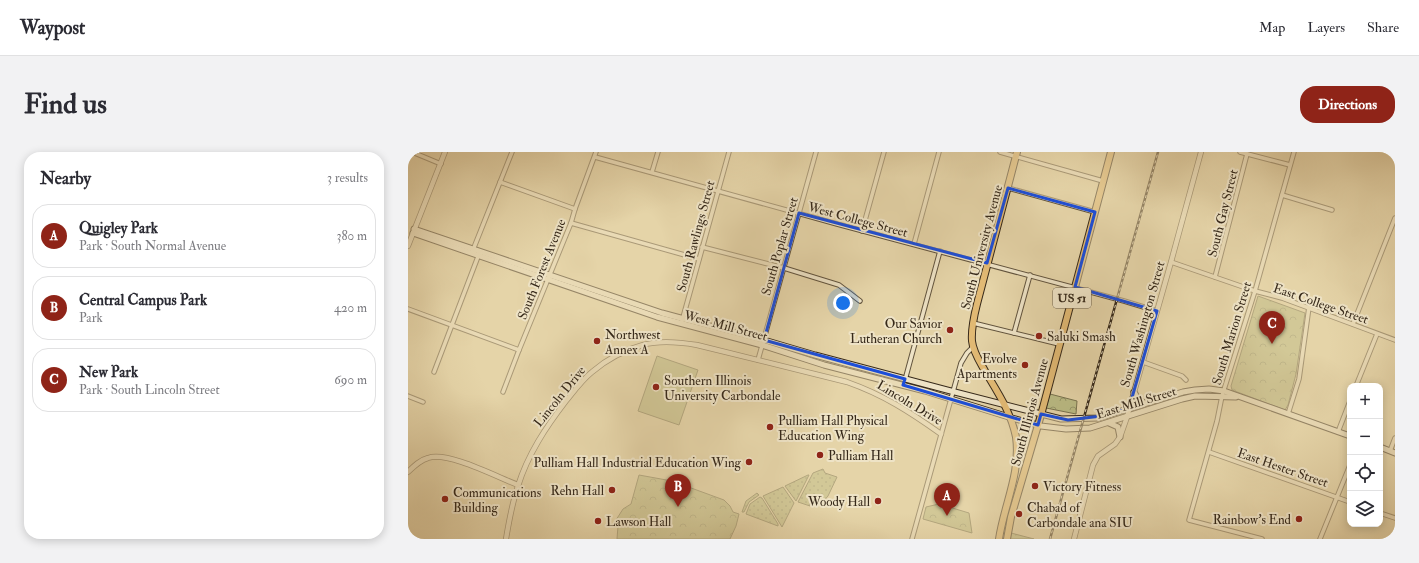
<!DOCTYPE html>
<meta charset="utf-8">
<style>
body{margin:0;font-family:"IM FELL Double Pica",serif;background:#f2f2f3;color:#2b2b33}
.controls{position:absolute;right:12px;bottom:12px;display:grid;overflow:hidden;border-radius:8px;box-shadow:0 2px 10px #0003}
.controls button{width:36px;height:36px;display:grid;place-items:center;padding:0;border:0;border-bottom:1px solid #e1e1e2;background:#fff;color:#2b2b33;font:20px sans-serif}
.you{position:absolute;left:435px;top:151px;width:14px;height:14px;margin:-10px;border:3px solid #fff;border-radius:50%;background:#1a73e8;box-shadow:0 0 0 6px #1a73e833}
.badge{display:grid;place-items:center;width:26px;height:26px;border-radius:50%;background:#8f2418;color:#fff;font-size:13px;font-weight:700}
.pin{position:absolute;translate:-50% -33px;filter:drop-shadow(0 1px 2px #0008)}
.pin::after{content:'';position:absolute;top:21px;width:14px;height:12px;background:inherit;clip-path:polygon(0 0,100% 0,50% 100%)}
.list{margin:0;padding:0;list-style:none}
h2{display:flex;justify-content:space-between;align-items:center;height:52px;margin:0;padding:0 16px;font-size:17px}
h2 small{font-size:13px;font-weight:400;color:#7c7c81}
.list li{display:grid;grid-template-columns:26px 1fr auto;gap:12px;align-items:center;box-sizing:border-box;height:64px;margin:0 8px 8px;padding:0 8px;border:1px solid #e1e1e2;border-radius:16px}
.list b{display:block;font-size:15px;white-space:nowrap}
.list p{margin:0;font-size:13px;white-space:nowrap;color:#7c7c81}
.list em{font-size:13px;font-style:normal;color:#7c7c81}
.icon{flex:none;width:22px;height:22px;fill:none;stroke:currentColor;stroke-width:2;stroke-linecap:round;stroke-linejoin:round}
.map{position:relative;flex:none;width:987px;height:387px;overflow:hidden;border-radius:16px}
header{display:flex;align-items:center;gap:24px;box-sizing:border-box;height:56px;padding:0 20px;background:#fff;border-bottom:1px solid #e1e1e2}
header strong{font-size:19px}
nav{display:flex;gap:22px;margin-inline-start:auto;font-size:14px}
.intro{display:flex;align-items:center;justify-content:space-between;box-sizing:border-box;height:96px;padding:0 24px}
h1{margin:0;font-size:28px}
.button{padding:10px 18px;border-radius:16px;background:#8f2418;color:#fff;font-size:14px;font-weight:700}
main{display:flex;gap:24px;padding:0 24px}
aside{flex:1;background:#fff;border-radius:16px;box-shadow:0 2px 10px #0003}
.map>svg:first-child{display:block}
.grass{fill:url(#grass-dots);stroke:#78724f}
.park{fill:url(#park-crowns);stroke:#78724f}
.pitch{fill:#babb84;stroke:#78724f}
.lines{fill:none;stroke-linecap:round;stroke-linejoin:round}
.minor-casing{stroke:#62543e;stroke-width:5.5}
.tertiary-casing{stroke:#62543e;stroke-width:6}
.secondary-casing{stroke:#36291a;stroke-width:7}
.trunk-casing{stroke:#36291a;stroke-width:8}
.minor{stroke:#eee3c6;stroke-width:3.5}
.tertiary{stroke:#eee3c6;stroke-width:4.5}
.secondary{stroke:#eee3c6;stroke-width:5}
.trunk{stroke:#e2ba74;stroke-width:6}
.rail-casing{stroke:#36291a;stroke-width:2.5}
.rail{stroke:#eee3c6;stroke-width:1;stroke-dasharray:3;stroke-linecap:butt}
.marked{fill:none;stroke:#1d4ed8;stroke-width:3;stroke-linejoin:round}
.poi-dot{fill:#8f2418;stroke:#eee3c6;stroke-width:1.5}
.labels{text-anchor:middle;stroke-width:4;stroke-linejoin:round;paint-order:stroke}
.shield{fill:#eee3c6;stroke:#6d614e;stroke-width:1}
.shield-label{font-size:12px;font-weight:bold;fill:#36291a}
.street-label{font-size:13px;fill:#36291a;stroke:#eee3c6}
.poi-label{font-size:13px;fill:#36291a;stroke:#eee3c6;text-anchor:start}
</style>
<header>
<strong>Waypost</strong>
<nav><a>Map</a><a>Layers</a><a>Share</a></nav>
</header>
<div class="intro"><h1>Find us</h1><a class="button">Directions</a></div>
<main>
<aside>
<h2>Nearby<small>3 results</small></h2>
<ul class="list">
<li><span class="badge">A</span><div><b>Quigley Park</b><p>Park · South Normal Avenue</p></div><em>380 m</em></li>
<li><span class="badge">B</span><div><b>Central Campus Park</b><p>Park</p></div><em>420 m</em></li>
<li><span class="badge">C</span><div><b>New Park</b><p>Park · South Lincoln Street</p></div><em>690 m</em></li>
</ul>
</aside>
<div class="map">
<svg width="987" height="387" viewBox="0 0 987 387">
<defs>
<pattern id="grass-dots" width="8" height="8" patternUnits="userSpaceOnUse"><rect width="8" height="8" fill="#babb84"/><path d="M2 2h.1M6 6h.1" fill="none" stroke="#98986b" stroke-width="1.8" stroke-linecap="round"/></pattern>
<pattern id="park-crowns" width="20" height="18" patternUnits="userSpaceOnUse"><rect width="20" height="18" fill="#babb84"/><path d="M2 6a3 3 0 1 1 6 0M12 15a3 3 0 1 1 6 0" fill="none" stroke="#98986b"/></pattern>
</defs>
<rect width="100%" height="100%" fill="#e5d4a8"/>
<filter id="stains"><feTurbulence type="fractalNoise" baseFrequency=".005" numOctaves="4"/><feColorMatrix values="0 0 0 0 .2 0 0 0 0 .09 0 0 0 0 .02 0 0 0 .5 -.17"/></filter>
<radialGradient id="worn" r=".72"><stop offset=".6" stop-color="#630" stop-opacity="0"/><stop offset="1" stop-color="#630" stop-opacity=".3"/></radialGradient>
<g class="grass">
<polygon points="415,317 417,321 429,325 420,344 414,351 411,351 410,349 401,352 402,354 390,350 405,321"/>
<polygon points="400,323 401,323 388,349 377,334"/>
<polygon points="375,335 386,351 374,375 355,344"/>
<polygon points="349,341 351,343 341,350 336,360 334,360 338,349"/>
<polygon points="352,345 354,346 370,372 370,374 338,362 342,352"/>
</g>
<g class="park">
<polygon points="850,144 897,161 888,222 880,253 877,258 824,238 823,234"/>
<polygon points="642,242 669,249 668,262 638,256"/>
<polygon points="231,323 264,329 316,348 322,354 325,360 331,362 328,374 322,387 209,387 210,374 208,368 215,357 223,352"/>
<polygon points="531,352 561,361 564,381 515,367 518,355"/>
<polygon points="603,381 626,387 602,387"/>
</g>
<polygon class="pitch" points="249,204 290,218 271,273 230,259"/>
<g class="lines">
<defs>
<g id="minor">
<polyline points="4,0 33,12"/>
<polyline points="592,0 695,29"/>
<polyline points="832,0 882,13"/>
<polyline points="187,5 429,72 716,149 749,159"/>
<polyline points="244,20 250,0"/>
<polyline points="92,30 167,57"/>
<polyline points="600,36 687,60"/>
<polyline points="874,43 924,58"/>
<polyline points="163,71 291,107"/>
<polyline points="454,79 476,0"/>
<polyline points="506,92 531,0"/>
<polyline points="294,95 376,116 431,133 452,149"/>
<polyline points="65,98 104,0"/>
<polyline points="763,110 847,139 874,146 987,188"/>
<polyline points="807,125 839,2"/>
<polyline points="0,157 111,198"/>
<polyline points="274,169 321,0"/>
<polyline points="565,171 651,192"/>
<polyline points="945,172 987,66"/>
<polyline points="606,181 622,123"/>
<polyline points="350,208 408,0"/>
<polyline points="735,210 774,224 778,228"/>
<polyline points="26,220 71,102"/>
<polyline points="497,228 532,99"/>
<polyline points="948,234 969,182"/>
<polyline points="95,240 111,198 163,71 167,57 188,0"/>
<polyline points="0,244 15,250"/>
<polyline points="880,262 891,227 901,155"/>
<polyline points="930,280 942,249"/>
<polyline points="982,299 987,286"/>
<polyline points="801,300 942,350"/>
<polyline points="972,361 987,366"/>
<polyline points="504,387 553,211 559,201 565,195"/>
<polyline points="854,387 781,368 809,269 814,244 847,139 886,0"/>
<polyline points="912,387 942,313"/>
</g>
<g id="tertiary">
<polyline points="0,94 37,0"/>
<path d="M0 320C6 314 12 308 20 306 40 299 89 325 110 333"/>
<path d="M98 387C101 369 104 351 110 334 120 302 138 275 158 249 166 239 174 228 184 220 198 208 216 198 235 193 252 188 271 190 289 193L439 230C476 243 502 260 533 282"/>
<polyline points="666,387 685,313 690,304 707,292 712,285 719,265 763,110 793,0"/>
</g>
<g id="secondary">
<polyline points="6,77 254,161 350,187 356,188 407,203 539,238 653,267 690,266 775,240 787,238 801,237 816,239 942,284"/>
<polyline points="5,81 249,165 354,193 416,213 517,239 604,266 633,274 658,277 682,276 774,247 787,244 828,245"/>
<polyline points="726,240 730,247 736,251"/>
<polyline points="701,271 710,275 712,285"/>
<polyline points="972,295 987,301"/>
</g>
<g id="trunk">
<path d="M591 387C596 353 613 321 608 285 603 260 590 241 577 219 572 210 565 200 564 189 563 177 566 164 569 152L609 0"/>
<polyline points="599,387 603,365 633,263 703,0"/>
</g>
</defs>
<use href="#minor" class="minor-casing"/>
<use href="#tertiary" class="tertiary-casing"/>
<use href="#secondary" class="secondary-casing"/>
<use href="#trunk" class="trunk-casing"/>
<use href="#minor" class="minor"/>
<use href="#tertiary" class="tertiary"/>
<use href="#secondary" class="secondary"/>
<use href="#trunk" class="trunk"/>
<defs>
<path id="rail" d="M642 387C677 258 715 129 750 0"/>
</defs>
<use href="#rail" class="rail-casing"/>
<use href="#rail" class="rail"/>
</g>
<path d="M0 0H987V387H0ZM600 36 687 60 667 135 749 159 721 256 702 263 660 268 633 262 630 273 495 233 497 227 356 188 391 61 579 111Z" fill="#e5d4a8" fill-opacity=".55" fill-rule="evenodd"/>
<path class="marked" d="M600 36 687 60 667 135 749 159 721 256 702 263 660 268 633 262 630 273 495 233 497 227 356 188 391 61 579 111Z"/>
<g class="poi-dot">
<circle cx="542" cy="178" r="4"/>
<circle cx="631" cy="184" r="4"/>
<circle cx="189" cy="189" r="4"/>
<circle cx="617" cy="213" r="4"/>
<circle cx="248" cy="235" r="4"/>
<circle cx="362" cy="275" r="4"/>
<circle cx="412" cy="303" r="4"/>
<circle cx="341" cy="310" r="4"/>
<circle cx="627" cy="334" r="4"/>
<circle cx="204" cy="338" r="4"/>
<circle cx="37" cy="347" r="4"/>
<circle cx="470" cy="349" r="4"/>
<circle cx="611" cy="362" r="4"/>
<circle cx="891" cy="367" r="4"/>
<circle cx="190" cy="369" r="4"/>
</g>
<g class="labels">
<rect class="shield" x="645" y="136" width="38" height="20" rx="3"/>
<g class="shield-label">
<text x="664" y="150">US 51</text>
</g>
<g class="street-label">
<text transform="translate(814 61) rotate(-76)" y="5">South Gay Street</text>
<text transform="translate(450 67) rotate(15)" y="5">West College Street</text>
<text transform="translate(287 84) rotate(-75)" y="5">South Rawlings Street</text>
<text transform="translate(371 94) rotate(-74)" y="5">South Poplar Street</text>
<text transform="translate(573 95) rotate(-75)" y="5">South University Avenue</text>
<text transform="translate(133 117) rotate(-68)" y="5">South Forest Avenue</text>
<text transform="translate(913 151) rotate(19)" y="5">East College Street</text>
<text transform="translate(734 172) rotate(-74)" y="5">South Washington Street</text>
<text transform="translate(318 173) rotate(15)" y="5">West Mill Street</text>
<text transform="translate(823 181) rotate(-73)" y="5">South Marion Street</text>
<text transform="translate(151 244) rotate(-51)" y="5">Lincoln Drive</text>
<text transform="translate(502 250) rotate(31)" y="5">Lincoln Drive</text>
<text transform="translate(728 250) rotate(-17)" y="5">East Mill Street</text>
<text transform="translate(621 260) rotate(-75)" y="5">South Illinois Avenue</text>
<text transform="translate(875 315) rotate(19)" y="5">East Hester Street</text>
</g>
<g class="poi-label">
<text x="534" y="176" text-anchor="end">Our Savior<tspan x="534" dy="15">Lutheran Church</tspan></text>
<text x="197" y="187">Northwest<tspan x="197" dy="15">Annex A</tspan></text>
<text x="639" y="189">Saluki Smash</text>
<text x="609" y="211" text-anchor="end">Evolve<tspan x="609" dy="15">Apartments</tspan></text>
<text x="256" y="233">Southern Illinois<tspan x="256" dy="15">University Carbondale</tspan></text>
<text x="370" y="273">Pulliam Hall Physical<tspan x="370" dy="15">Education Wing</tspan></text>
<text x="420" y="308">Pulliam Hall</text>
<text x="333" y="315" text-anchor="end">Pulliam Hall Industrial Education Wing</text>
<text x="635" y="339">Victory Fitness</text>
<text x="196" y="343" text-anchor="end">Rehn Hall</text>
<text x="45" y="345">Communications<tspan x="45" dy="15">Building</tspan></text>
<text x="462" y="354" text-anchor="end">Woody Hall</text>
<text x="619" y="360">Chabad of<tspan x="619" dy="15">Carbondale ana SIU</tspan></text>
<text x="883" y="372" text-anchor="end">Rainbow's End</text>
<text x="198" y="374">Lawson Hall</text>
</g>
</g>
<rect width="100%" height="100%" filter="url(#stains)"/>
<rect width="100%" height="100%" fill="url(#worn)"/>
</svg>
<div class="controls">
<button>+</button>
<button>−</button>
<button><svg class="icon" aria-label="locate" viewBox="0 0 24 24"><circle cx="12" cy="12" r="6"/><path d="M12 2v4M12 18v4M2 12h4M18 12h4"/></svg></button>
<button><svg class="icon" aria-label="layers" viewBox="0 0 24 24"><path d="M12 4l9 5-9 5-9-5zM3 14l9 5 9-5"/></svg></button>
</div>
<div class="you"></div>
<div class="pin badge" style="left:539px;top:364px">A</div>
<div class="pin badge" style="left:270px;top:355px">B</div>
<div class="pin badge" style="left:864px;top:192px">C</div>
</div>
</main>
